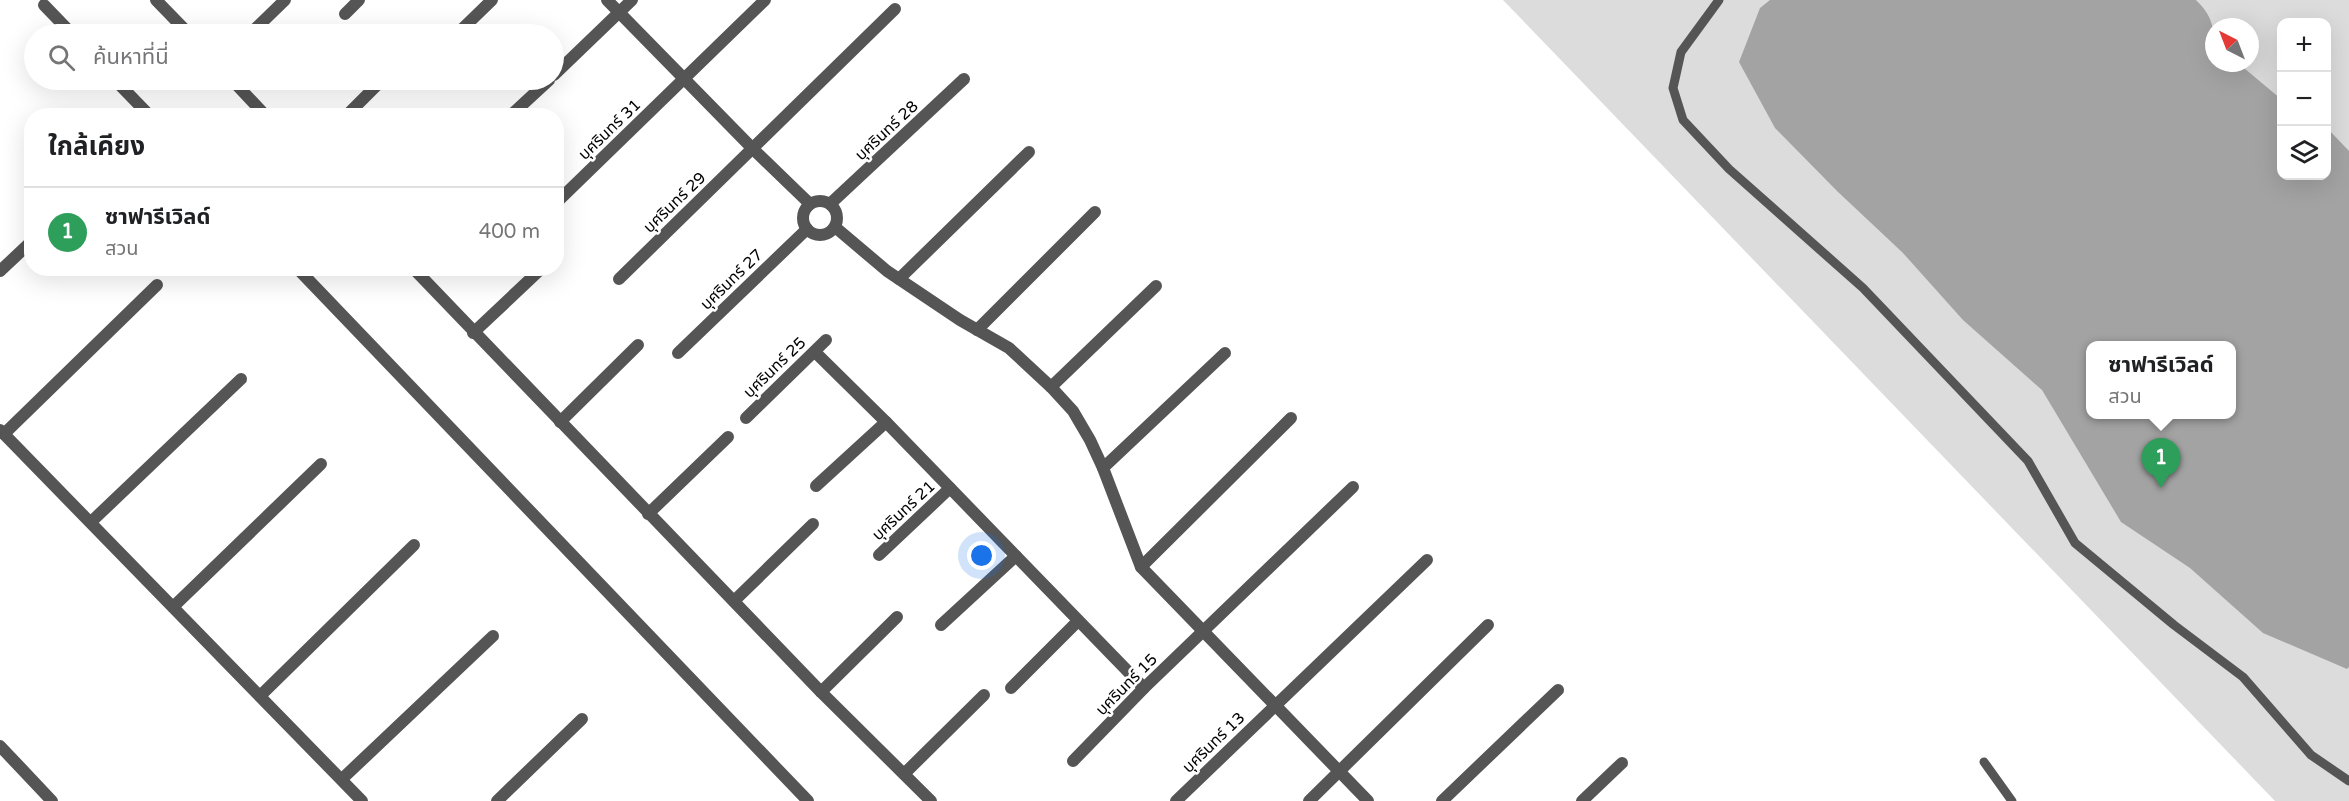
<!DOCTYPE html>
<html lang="th">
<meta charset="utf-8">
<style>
body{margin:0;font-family:"Varela Round","Noto Sans Thai",sans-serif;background:#f6f6f6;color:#202124}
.controls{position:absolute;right:18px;top:18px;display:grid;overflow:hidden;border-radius:12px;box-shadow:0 6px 24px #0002}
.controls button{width:54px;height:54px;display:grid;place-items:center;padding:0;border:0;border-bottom:2px solid #e0e0e0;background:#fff;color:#202124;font:30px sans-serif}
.compass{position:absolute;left:2205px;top:18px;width:54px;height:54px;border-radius:50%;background:#fff;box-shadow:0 6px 24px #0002;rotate:318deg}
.you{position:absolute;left:982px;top:556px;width:21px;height:21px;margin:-15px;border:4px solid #fff;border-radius:50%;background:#1a73e8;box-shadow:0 0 0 9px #1a73e833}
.badge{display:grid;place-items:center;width:39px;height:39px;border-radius:50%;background:#b45309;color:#fff;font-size:20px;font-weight:700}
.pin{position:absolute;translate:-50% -50px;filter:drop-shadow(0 2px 3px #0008)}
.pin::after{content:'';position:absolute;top:32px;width:21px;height:18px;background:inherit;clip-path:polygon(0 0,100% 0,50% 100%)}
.popup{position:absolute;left:2086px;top:341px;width:150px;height:78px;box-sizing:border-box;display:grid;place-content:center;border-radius:12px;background:#fff;filter:drop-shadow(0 2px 4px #0005);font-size:20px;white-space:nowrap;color:#757577}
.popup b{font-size:22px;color:#202124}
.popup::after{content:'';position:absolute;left:50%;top:100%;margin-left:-12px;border:12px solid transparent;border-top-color:#fff}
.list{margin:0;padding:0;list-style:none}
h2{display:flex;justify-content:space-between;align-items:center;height:78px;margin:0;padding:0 24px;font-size:26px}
h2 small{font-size:20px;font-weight:400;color:#757577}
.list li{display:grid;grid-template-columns:39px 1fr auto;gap:18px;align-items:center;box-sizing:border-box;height:90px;padding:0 24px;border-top:2px solid #e0e0e0}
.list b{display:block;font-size:22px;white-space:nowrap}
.list p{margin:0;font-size:20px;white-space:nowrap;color:#757577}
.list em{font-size:20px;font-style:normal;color:#757577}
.icon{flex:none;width:33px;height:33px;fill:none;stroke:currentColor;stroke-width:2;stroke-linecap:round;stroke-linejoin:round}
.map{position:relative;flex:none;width:2349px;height:801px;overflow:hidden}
.search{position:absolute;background:#fff;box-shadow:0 6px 24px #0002;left:24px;top:24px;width:540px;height:66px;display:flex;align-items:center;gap:15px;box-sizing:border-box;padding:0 21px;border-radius:33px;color:#757577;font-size:22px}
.panel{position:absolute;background:#fff;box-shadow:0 6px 24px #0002;left:24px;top:108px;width:540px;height:168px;border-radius:24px}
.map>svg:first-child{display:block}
.green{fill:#dcdcdc;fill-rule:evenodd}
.water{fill:#a3a3a3;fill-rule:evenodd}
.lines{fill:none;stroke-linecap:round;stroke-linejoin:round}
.lane{stroke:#555;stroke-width:9}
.street{stroke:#555;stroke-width:12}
.labels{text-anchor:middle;stroke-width:5;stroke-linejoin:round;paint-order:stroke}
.street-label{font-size:16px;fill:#000;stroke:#fff}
</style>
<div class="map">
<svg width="2349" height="801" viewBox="0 0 2349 801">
<rect width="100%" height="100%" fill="#fff"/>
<path class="green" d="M1503 0H2349V801H2275ZM2282 22H2326V176H2282ZM2214 27H2250V63H2214ZM2090 346H2232V414H2090Z"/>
<path class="water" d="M1770 0H2196C2217 20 2214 36 2214 63H2238L2281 99 2282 176H2326L2327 128 2349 151V667L2347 669 2263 633 2190 568 2121 522 2042 390 1963 320 1903 253 1837 191 1775 128 1739 62 1760 8ZM2090 346H2232V414H2090Z"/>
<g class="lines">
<g class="lane">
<polyline points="1719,0 1681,52 1673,88 1683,120 1729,169 1863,288 2028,461 2075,543 2174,625 2243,677 2311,755 2349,781"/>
<polyline points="1984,762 2012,801"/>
</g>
<g class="street">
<polyline points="156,0 189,34"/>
<polyline points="607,0 753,149 810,204"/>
<polyline points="44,5 72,34"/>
<polyline points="345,14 359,0"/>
<polyline points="250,34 285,0"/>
<polyline points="457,34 492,0"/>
<polyline points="554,75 632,0"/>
<polyline points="115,80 150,116"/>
<polyline points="232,80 266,116"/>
<polyline points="346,116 382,80"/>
<polyline points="510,116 549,80"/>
<circle cx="820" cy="218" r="17"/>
<polyline points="556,203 765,0"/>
<polyline points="830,204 964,79"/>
<polyline points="835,227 887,271 960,320 1009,348 1051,387 1073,411 1090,440 1103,468 1141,567 1368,801"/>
<polyline points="297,268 808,801"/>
<polyline points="413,268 821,692 931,801"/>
<polyline points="0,271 32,241"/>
<polyline points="619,279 895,9"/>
<polyline points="899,279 1029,152"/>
<polyline points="977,330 1095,212"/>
<polyline points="473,333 542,268"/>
<polyline points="815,352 886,422 1144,688"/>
<polyline points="678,353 807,229"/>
<polyline points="1051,387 1156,286"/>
<polyline points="746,418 826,340"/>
<polyline points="560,422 638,345"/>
<polyline points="0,430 362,801"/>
<polyline points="4,434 157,285"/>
<polyline points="1103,468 1225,353"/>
<polyline points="816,486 886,422"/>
<polyline points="648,514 728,437"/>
<polyline points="91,522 241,379"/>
<polyline points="879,555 950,488"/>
<polyline points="1141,567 1291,418"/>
<polyline points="734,601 813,524"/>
<polyline points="173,607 321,464"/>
<polyline points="941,625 1016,556"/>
<polyline points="1011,688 1078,621"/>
<polyline points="821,692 897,617"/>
<polyline points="260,696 414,545"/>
<polyline points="0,746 52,801"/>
<polyline points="1073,761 1144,688 1353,487"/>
<polyline points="904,774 984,695"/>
<polyline points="342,779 493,636"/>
<polyline points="497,801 582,719"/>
<polyline points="1176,801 1427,560"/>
<polyline points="1309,801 1488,625"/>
<polyline points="1442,801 1558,690"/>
<polyline points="1582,801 1622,763"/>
</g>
</g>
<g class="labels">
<g class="street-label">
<text transform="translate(609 129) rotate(-44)" y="6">บุศรินทร์ 31</text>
<text transform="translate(886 130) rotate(-43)" y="6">บุศรินทร์ 28</text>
<text transform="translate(674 202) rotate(-44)" y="6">บุศรินทร์ 29</text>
<text transform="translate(731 279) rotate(-44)" y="6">บุศรินทร์ 27</text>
<text transform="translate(774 367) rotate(-44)" y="6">บุศรินทร์ 25</text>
<text transform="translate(903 510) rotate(-43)" y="6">บุศรินทร์ 21</text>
<text transform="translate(1126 684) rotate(-45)" y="6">บุศรินทร์ 15</text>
<text transform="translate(1213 742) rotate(-44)" y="6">บุศรินทร์ 13</text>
</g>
</g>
</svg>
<div class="controls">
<button>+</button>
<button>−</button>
<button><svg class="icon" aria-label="layers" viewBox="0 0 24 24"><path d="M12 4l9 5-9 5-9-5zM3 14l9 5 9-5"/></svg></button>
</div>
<svg class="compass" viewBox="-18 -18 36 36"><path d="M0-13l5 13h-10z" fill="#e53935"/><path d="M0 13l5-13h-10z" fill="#757577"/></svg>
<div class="you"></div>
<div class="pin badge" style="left:2161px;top:488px;background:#2e9e5b">1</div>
<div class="popup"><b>ซาฟารีเวิลด์</b>สวน</div>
<div class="search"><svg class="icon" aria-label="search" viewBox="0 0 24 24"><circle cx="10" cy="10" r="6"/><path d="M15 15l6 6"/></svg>ค้นหาที่นี่</div>
<section class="panel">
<h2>ใกล้เคียง<small></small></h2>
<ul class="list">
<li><span class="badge" style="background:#2e9e5b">1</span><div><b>ซาฟารีเวิลด์</b><p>สวน</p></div><em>400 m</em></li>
</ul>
</section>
</div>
